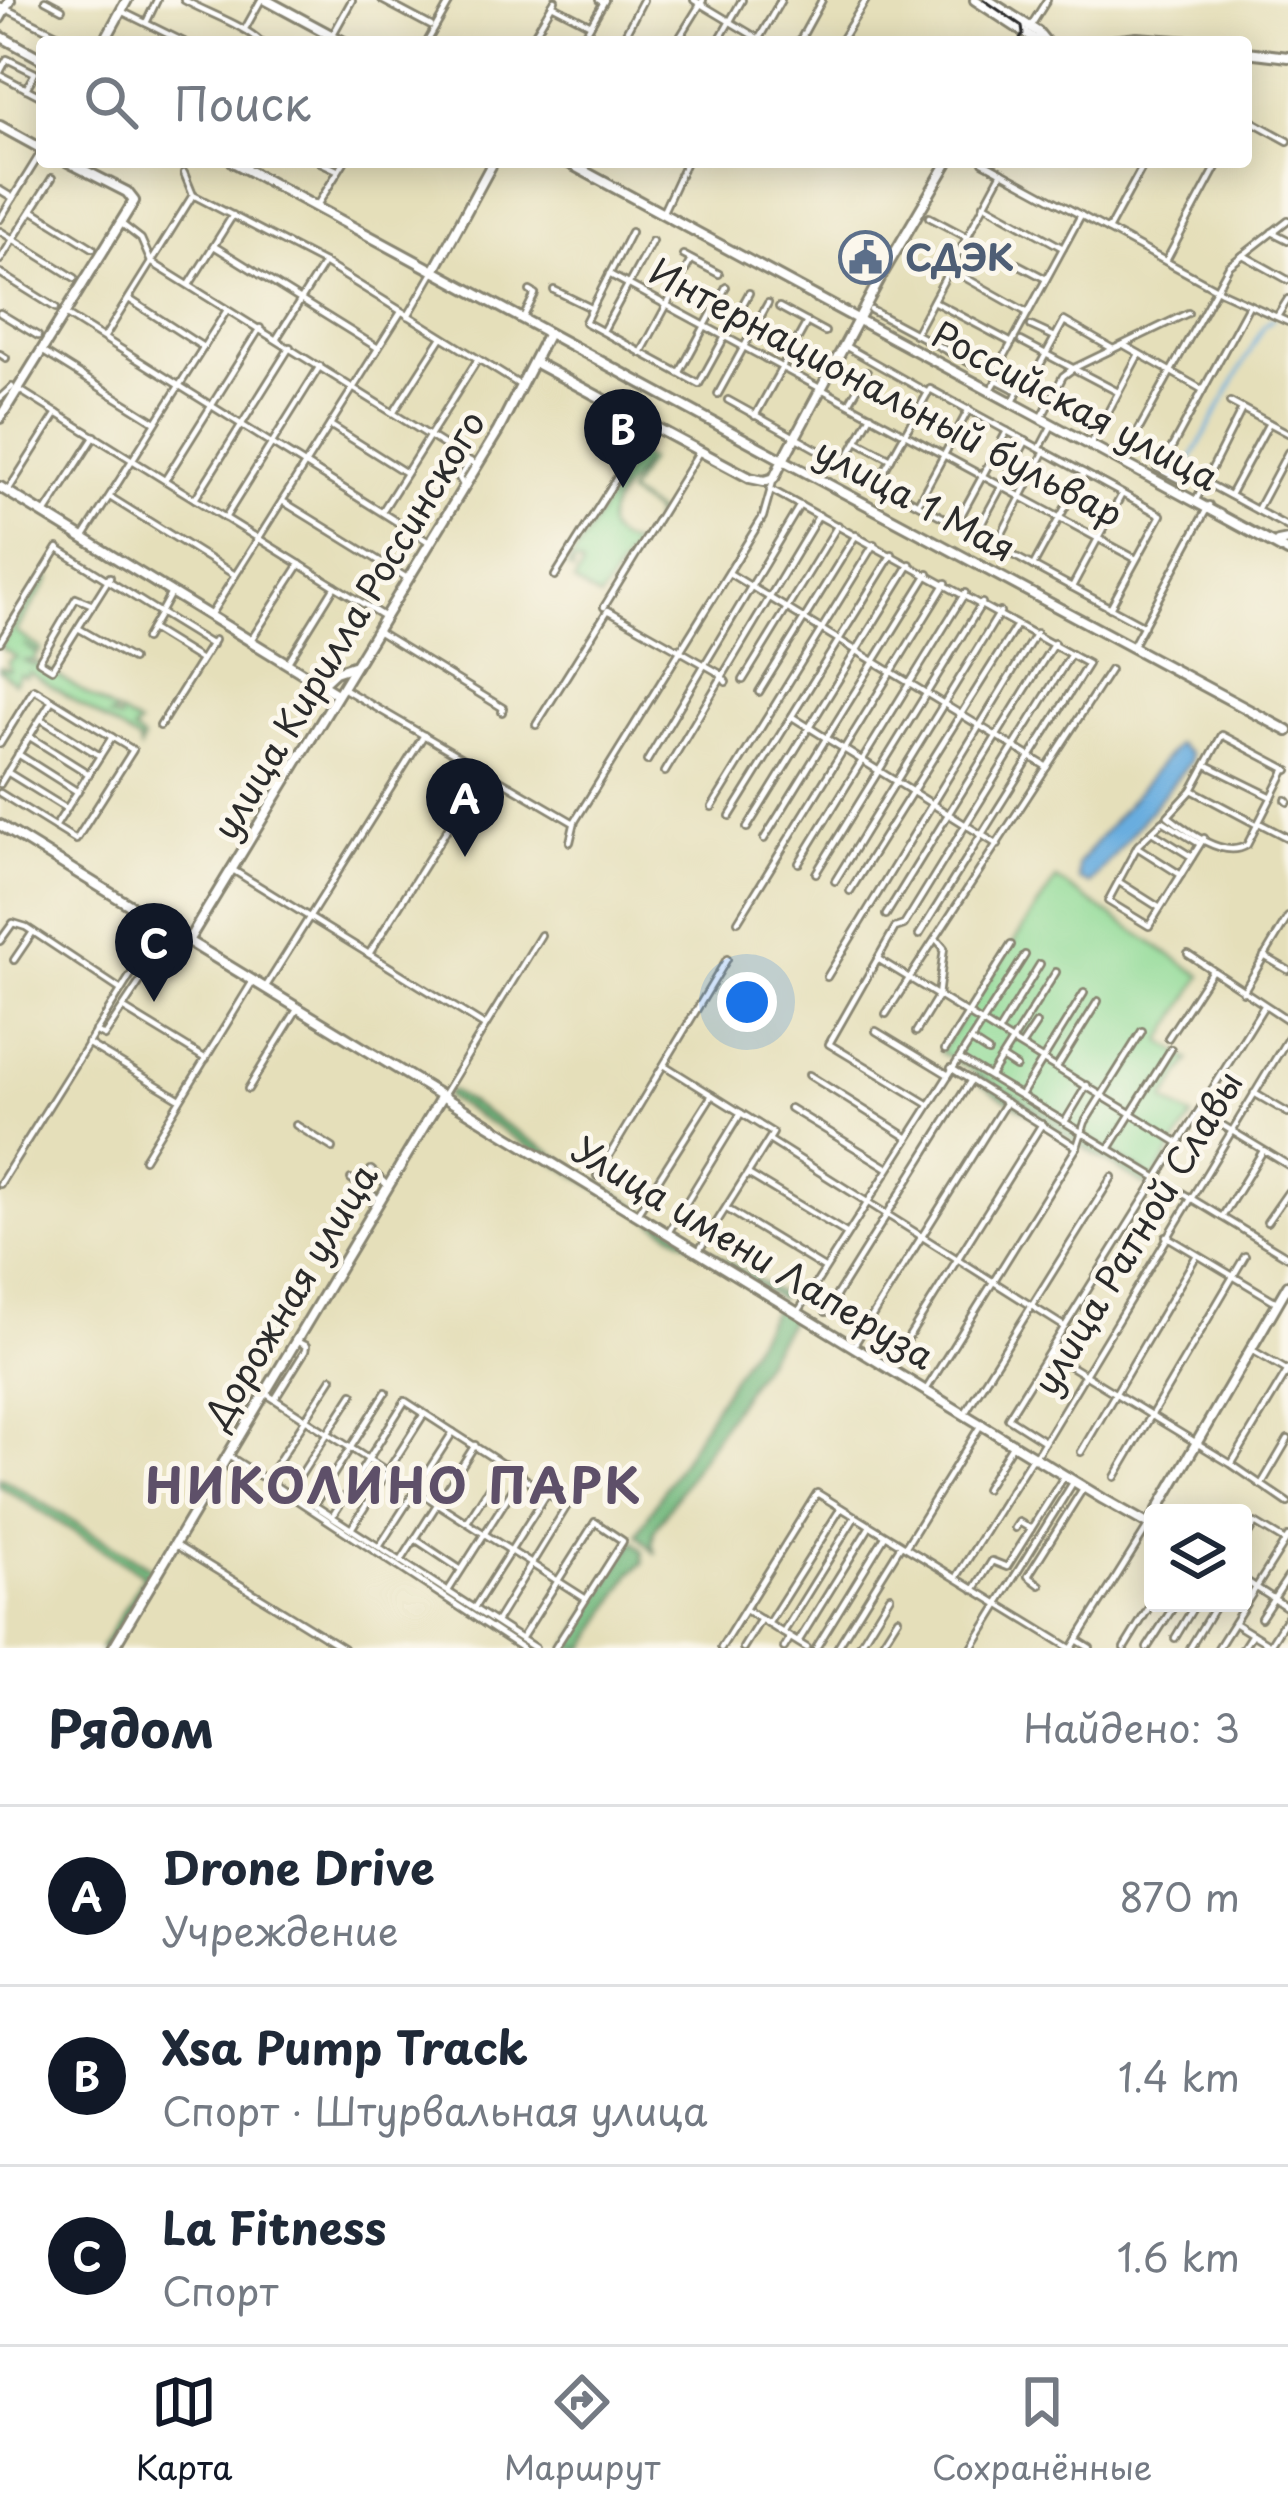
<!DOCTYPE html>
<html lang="ru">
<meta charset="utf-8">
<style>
body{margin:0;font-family:"Playpen Sans",sans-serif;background:#f6f6f7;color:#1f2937}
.controls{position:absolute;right:36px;bottom:36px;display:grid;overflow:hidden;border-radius:12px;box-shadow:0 6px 30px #0003}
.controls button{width:108px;height:108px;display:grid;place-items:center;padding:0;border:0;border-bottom:3px solid #e0e1e3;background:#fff;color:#1f2937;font:60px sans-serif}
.you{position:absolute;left:747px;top:1002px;width:42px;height:42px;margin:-30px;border:9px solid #fff;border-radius:50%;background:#1a73e8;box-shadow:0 0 0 18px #1a73e833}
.badge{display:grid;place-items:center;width:78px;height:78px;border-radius:50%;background:#111827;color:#fff;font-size:39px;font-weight:700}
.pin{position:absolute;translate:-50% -99px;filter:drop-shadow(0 3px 6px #0008)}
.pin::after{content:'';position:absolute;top:63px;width:42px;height:36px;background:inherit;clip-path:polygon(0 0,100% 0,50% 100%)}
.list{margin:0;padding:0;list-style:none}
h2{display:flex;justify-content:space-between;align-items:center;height:156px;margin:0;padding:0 48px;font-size:51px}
h2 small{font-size:39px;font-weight:400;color:#747a83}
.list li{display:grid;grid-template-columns:78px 1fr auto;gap:36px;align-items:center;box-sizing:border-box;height:180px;padding:0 48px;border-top:3px solid #e0e1e3}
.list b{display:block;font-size:45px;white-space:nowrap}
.list p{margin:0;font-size:39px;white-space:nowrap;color:#747a83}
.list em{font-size:39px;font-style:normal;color:#747a83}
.icon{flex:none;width:66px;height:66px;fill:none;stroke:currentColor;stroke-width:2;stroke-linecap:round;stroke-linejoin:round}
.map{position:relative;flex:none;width:1288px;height:1648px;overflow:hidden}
.search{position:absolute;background:#fff;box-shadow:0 6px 30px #0003;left:36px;right:36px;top:36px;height:132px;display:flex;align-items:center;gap:30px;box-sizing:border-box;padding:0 42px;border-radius:12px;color:#747a83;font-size:45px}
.sheet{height:696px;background:#fff}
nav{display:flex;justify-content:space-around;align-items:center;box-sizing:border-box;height:168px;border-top:3px solid #e0e1e3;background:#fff;font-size:33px;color:#747a83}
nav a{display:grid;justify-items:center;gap:6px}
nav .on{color:#111827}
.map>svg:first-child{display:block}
.green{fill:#90da96;stroke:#5e8260;stroke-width:3}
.forest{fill:#74ba7f;stroke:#507255;stroke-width:3}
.water{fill:#69addf;stroke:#4a6c85;stroke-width:3}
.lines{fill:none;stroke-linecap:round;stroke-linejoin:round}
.stream{stroke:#69addf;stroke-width:3}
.pedestrian-casing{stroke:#888572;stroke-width:10}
.minor-casing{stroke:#888572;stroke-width:10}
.tertiary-casing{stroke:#888572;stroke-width:14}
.secondary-casing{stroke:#888572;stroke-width:14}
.pedestrian{stroke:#fff;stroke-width:4.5}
.minor{stroke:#fff;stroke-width:4.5}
.tertiary{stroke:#fff;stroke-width:8}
.secondary{stroke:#fff;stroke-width:8}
.tram{stroke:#2b2b2b;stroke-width:3}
.labels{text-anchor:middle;stroke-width:10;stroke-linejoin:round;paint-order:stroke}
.service-label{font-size:36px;font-weight:bold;fill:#4e5e75;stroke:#fbf7ec;text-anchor:start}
.street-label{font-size:36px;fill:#2b2b2b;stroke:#fbf7ec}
.district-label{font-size:48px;font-weight:bold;letter-spacing:3px;fill:#5e5069;stroke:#fbf7ec}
</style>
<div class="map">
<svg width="1288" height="1648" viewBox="0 0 1288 1648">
<rect width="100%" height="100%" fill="#fbf7ec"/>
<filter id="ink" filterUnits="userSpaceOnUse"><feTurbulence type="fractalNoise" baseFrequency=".00833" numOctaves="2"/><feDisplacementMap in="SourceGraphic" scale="24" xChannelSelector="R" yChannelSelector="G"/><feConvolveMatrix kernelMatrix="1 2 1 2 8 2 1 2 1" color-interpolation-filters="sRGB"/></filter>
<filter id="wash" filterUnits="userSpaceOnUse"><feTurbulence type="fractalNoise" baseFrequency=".004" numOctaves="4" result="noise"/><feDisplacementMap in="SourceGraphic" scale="48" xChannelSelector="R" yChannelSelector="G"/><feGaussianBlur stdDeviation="2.7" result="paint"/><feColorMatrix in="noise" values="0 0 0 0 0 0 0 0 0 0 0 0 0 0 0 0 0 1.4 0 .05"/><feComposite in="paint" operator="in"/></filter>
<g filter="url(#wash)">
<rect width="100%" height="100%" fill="#e5dfba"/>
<g class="green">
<path d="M637 454 648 461 628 493 657 513 653 518 654 512 627 494 643 462C631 482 576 535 634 544L600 599 574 582 582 568 580 563H572L573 571 567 567Z"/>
<polygon points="46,575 50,578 16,632 41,649 39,653 24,644 36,654 34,660 25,661 35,666 36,662 117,713 110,716 120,720 120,714 139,726 133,731 143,740 140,748 139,742 29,672 26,677 20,674 14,683 0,670 0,667 9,670 8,661 16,657 0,647"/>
<polygon points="1056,879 1202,976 1162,1041 1190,1060 1164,1100 1192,1117 1152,1182 1099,1145 940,1052"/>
</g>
<g class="forest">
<polygon points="978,1074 1140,1170 1149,1179 1146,1186 982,1085 975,1077"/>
<polygon points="451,1091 771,1288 781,1294 780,1299 450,1099 446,1094"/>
<polygon points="776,1306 793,1316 654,1531 652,1543 656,1554 637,1534"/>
<polygon points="0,1477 156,1571 148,1578 109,1648 101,1648 144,1575 0,1486"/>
<polygon points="634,1541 643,1551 643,1563 631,1573 586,1648 567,1648"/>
</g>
<polygon class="water" points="1177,744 1190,754 1190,762 1090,884 1079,880 1078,864"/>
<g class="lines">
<polyline class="stream" points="1188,465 1264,326 1274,318"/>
</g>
</g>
<g filter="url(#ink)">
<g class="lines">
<defs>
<polyline id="pedestrian" points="524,316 535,294 530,291"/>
<g id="minor">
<polyline points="45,0 62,9"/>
<path d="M184 0C207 13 244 25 261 42"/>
<polyline points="382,0 431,26"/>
<polyline points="599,0 601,1"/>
<polyline points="694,0 764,42"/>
<polyline points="552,5 589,24"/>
<polyline points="0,6 73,42"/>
<polyline points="121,11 184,42"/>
<polyline points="146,23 157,0"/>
<polyline points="246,27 261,0"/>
<polyline points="1030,27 1047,0"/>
<polyline points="332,36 352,0"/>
<polyline points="427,42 451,0"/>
<polyline points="530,42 555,0"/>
<polyline points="581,42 605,0"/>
<polyline points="621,42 643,0"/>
<polyline points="677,42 703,0"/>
<polyline points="718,42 742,0"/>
<polyline points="757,42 781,0"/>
<polyline points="799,42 822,0"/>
<polyline points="840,42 866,0"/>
<polyline points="0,72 7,59 35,73 26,89"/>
<polyline points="0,75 42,97"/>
<polyline points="1246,118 1288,141"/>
<polyline points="320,162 337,170"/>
<polyline points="983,162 1222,292 1288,322"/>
<polyline points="0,190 13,198"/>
<polyline points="193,195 324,263 520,385"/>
<polyline points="984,204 1063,248"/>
<polyline points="316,207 344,162"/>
<polyline points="32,210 93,248"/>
<polyline points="662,214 686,162"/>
<polyline points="929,217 1046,279"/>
<polyline points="0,219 42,151"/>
<polyline points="123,225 141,239 151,262 476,465"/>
<polyline points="1108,230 1145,162"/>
<polyline points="0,231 75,278"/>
<polyline points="631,232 585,322 699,384 749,293"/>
<polyline points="1272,232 1288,240"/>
<polyline points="214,246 378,348"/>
<polyline points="683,255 719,274"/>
<polyline points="1243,255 1288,280"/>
<polyline points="0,260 52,178"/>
<polyline points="1166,261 1219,162"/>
<polyline points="950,269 1028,313"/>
<polyline points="0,273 56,308"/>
<polyline points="609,274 1136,559"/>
<polyline points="189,285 233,215"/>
<polyline points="554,290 591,308"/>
<polyline points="129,299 203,347"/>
<polyline points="933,301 1012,343"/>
<polyline points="779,307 825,332"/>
<polyline points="871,310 970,363"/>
<polyline points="0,313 38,336"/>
<polyline points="65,314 429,542"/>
<polyline points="1278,315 1288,299"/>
<polyline points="408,316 434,271"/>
<polyline points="1031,326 1055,337"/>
<polyline points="603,331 652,241"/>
<polyline points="915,334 1002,172"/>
<polyline points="104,338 193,195 184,173"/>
<polyline points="277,338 324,263"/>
<polyline points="1021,341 1118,392"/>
<polyline points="1124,345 1203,390"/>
<polyline points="845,346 928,393"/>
<polyline points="42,351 154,421"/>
<polyline points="641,353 691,260"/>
<polyline points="0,354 6,358"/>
<polyline points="680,372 726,287"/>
<polyline points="996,372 1081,215"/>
<polyline points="1029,385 1064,321 1113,349"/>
<polyline points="992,388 997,380 1018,391 1014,400"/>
<polyline points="18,389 383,616"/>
<polyline points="718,394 768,303"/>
<polyline points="0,398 12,387"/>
<polyline points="728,400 829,456"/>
<polyline points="1230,402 1288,433"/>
<polyline points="849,403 867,372"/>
<polyline points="394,412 442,337"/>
<polyline points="1043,415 1063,376 1074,368 1188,313"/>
<polyline points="755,416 807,322"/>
<polyline points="330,425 406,473"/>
<polyline points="859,442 891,459"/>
<polyline points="1092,442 1139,354"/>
<polyline points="1132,442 1229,266 1288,220"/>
<polyline points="1041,446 1052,425"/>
<polyline points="1165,460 1248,307"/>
<polyline points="844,464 871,415"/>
<polyline points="1157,468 1180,480"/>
<polyline points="859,472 1144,626"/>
<polyline points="165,480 260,328"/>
<polyline points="1203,481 1288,527"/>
<polyline points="878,482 930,389 1161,515 1110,608"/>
<polyline points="463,485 459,478 470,461"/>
<polyline points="9,489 57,413"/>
<polyline points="770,489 1088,664 919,935"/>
<polyline points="1230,495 1269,423"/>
<polyline points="110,497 235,575"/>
<polyline points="1197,498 1242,409"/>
<polyline points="195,499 290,347"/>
<polyline points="284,502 407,578"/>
<polyline points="918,503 969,409"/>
<polyline points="383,510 478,359"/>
<polyline points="1257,510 1288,452"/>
<polyline points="46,512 95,436"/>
<polyline points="225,518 320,366"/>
<polyline points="958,521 1007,431"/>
<polyline points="976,534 1026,441"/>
<polyline points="83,538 227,310"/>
<polyline points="996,545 1045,451"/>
<polyline points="58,549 160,613 171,593"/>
<polyline points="1033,566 1084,473"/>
<polyline points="729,573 1047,767"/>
<polyline points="555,576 650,425"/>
<polyline points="1072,587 1122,494"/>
<polyline points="93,605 76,598 39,661 52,669 110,577"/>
<polyline points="604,607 699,452"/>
<polyline points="209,617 401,312"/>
<polyline points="78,628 132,659"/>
<polyline points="151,629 201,660"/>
<polyline points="379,632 503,708 502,712"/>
<polyline points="145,639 160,613 212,645"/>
<polyline points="251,640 300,564"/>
<polyline points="0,642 58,548"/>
<polyline points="1132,647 1209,505"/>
<polyline points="288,662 335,586"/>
<polyline points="743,680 838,525"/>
<polyline points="341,687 574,823"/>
<polyline points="759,692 856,535"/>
<polyline points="794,718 998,845"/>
<polyline points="41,719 100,756"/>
<polyline points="536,725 608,610 719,673 726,682"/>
<polyline points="160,726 214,640"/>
<polyline points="30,737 89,774"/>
<polyline points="0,744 34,689 133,750 76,840 0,793"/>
<polyline points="18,754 78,792"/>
<polyline points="647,761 800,505"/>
<polyline points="1207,765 1272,797"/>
<path d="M1286 769 1247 845C1224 860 1187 831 1168 816L1192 790 1222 735 1288 770"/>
<polyline points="7,772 67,809"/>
<polyline points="665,772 819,515"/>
<polyline points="0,784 52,700"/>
<polyline points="1192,790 1256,824"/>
<polyline points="1286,800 1288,802"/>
<polyline points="712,807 874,544"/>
<polyline points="730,816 892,554"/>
<polyline points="1259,823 1288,838"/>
<polyline points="55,827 112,737"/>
<polyline points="747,828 910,564"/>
<polyline points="1152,832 1192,857"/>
<polyline points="764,839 928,574"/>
<polyline points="570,842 575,821 763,517 774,478"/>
<polyline points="1200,844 1163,821 1138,845 1108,901 1149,926 1204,838"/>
<polyline points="1137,847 1181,875"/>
<polyline points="799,863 965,593"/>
<polyline points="233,870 485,1026"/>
<polyline points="816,873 982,603"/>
<polyline points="835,881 1000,612"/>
<polyline points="1119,882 1160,908"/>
<polyline points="850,891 1015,628"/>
<polyline points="886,915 1054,643"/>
<polyline points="738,921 946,583"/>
<polyline points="0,941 13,923 26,927 121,990"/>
<polyline points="369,954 484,770"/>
<polyline points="1188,954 1288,1020"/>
<polyline points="1264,956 1288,970"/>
<polyline points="878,959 1179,1143"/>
<polyline points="14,960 33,932"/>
<polyline points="827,977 1036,633"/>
<polyline points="265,988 424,735"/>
<polyline points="1243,992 1288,917"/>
<polyline points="124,1009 206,1059"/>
<polyline points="886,1014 1110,670"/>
<polyline points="95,1031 104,1036 173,932"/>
<polyline points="876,1031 947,1074"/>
<polyline points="999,1031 1040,964"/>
<polyline points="916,1032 938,996 944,948 937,940"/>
<polyline points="1168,1038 1211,972"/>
<polyline points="971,1041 988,1052"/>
<polyline points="87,1043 180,1099"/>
<polyline points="1022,1045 1036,1024"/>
<polyline points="945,1050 1011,945"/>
<polyline points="1002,1058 1016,1067"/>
<polyline points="960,1059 1288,1257"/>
<polyline points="664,1065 773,1133 698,1252"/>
<polyline points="1057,1067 1098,1001"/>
<polyline points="951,1068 1077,1147"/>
<polyline points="809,1075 907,1137"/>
<polyline points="990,1076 1056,972"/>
<polyline points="248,1089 298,1008"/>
<polyline points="1254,1093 1288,1113"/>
<polyline points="444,1094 541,935"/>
<polyline points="1021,1095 1084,993"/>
<polyline points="928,1104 829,1044 895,928 904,925 1071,654"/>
<polyline points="790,1108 888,1168"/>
<polyline points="1199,1111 1288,1165"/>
<polyline points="1066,1120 1087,1085"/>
<polyline points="296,1125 333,1148"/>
<polyline points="769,1140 1065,1327"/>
<polyline points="1109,1149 1171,1049"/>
<polyline points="144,1159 253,981"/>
<polyline points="371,1170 388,1186"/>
<polyline points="748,1174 846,1233"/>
<polyline points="597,1176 727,959"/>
<polyline points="351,1179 380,1200"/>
<polyline points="0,1184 162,925"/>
<polyline points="727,1209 824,1268"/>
<polyline points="638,1212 712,1095"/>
<polyline points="1222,1217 1263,1151"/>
<polyline points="1267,1222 1288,1192"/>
<polyline points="669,1231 741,1113"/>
<polyline points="1166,1236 1278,1303"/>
<polyline points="798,1312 1025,955"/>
<polyline points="826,1312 971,1080"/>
<polyline points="854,1345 1006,1102"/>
<polyline points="1252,1350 1288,1371"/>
<polyline points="1049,1353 1231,1464 1288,1503"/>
<polyline points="890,1367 1042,1124"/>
<polyline points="926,1390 1077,1147 1085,1122 1142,1031"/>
<polyline points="386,1392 314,1505 535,1648"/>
<polyline points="268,1395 586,1599"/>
<polyline points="275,1399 305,1351 306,1346 296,1341"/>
<polyline points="965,1413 1112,1177"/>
<polyline points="1044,1441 1008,1418 1264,1006"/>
<polyline points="1081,1452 1197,1255"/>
<polyline points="227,1455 260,1476"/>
<polyline points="1232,1463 1288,1370"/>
<polyline points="269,1476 332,1378"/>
<polyline points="262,1477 522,1648"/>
<polyline points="1115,1477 1245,1256"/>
<polyline points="1261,1485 1288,1439"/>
<polyline points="985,1489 1013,1444"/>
<polyline points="291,1490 353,1394"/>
<polyline points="332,1517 405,1401 567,1506 496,1622"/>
<polyline points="467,1522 504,1464"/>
<polyline points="1015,1528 1019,1522 1031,1529"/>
<polyline points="351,1529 424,1414"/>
<polyline points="415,1539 460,1569"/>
<polyline points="1243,1543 1255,1523 1285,1541"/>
<polyline points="174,1544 343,1648"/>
<polyline points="906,1546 982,1423"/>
<polyline points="379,1547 453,1432"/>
<polyline points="401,1561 475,1445"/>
<polyline points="958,1575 1031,1459 1039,1451 1288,1038"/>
<polyline points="1243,1579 1288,1608"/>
<polyline points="1040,1585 1028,1576 1084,1487"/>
<polyline points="974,1590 992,1561 1007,1567 1065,1475"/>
<polyline points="448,1591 522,1475"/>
<polyline points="998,1603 1074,1481"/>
<polyline points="474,1608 548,1492"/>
<polyline points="746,1610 807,1648"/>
<polyline points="1261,1618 1288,1577"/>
<polyline points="1234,1623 1270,1645"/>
<polyline points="768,1624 841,1508"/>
<polyline points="783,1633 855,1517"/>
<polyline points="1175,1638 1196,1603"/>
<polyline points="521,1639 595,1522 623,1541 555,1648"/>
<polyline points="1077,1640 1090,1648"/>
<polyline points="798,1642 870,1526"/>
<polyline points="721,1648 817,1493 1070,1648"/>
<polyline points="743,1648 761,1619"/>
<polyline points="784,1648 790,1638"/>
<polyline points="816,1648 885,1536"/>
<polyline points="837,1648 901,1545"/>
<polyline points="858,1648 890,1596"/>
<polyline points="879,1648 898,1618"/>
<polyline points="972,1648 998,1606"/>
<polyline points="1072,1648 1149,1525 1153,1527"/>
<polyline points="1124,1648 1153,1601"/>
<polyline points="1147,1648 1176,1603"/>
<polyline points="1190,1648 1217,1603"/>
<polyline points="1218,1648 1288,1537"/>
<polyline points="1243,1648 1252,1634"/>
<polyline points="1268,1648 1288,1616"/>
</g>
<g id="tertiary">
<polyline points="975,0 1039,42"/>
<polyline points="988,0 1038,32 1046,42"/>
<polyline points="0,18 10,0"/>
<polyline points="0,36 42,59"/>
<polyline points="104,42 127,0"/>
<polyline points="0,126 42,149"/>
<polyline points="233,162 434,271"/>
<polyline points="534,362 750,478 764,481 774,478 783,460 1288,731"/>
<polyline points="0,418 134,201 127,192 68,162"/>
<polyline points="0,487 335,693"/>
<polyline points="1278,542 1288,540"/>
<polyline points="321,685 335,672 353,666"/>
<polyline points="0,825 188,941"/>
<polyline points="442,1096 1103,1499 1149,1525 1153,1518"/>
<polyline points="1156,1513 1288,1285"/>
</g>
<g id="secondary">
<polyline points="266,0 344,42"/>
<polyline points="1103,42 1137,38 1191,42"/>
<polyline points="1246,52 1288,57"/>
<polyline points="493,162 434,271 783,460 883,273 948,162"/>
<polyline points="567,162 1288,552"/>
<polyline points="113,1648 442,1096 188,941 498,431 548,333"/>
</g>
</defs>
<use href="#pedestrian" class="pedestrian-casing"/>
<use href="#minor" class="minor-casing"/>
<use href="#tertiary" class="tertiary-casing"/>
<use href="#secondary" class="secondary-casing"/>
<use href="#pedestrian" class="pedestrian"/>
<use href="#minor" class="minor"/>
<use href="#tertiary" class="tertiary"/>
<use href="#secondary" class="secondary"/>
<polyline class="tram" points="984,0 1022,26 1023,35 1018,42"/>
</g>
</g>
<defs>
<symbol id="civic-ring" viewBox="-11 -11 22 22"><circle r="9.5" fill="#fbf7ec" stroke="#5c6f8a" stroke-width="1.5"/><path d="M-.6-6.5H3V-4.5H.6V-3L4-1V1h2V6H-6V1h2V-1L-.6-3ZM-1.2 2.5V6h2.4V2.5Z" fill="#5c6f8a"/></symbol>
</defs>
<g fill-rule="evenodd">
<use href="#civic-ring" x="836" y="228" width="59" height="59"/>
</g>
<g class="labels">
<g class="service-label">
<text x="905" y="271">СДЭК</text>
</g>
<g class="street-label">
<text transform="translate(886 393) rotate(28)" y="13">Интернациональный бульвар</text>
<text transform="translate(1075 406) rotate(28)" y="13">Российская улица</text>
<text transform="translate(915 500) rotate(28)" y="13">улица 1 Мая</text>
<text transform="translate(349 625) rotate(-59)" y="13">улица Кирилла Россинского</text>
<text transform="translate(1138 1233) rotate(-59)" y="13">улица Ратной Славы</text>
<text transform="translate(753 1253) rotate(31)" y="13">Улица имени Лаперуза</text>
<text transform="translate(291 1296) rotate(-59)" y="13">Дорожная улица</text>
</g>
<g class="district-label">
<text x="394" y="1504">НИКОЛИНО ПАРК</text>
</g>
</g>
</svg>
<div class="controls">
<button><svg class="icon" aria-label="layers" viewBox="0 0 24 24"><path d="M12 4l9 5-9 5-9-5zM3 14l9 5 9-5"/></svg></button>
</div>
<div class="you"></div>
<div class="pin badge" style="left:465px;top:857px">A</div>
<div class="pin badge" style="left:623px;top:488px">B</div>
<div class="pin badge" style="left:154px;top:1002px">C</div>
<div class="search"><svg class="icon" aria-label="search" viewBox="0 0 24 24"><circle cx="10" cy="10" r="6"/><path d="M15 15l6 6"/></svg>Поиск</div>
</div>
<section class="sheet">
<h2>Рядом<small>Найдено: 3</small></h2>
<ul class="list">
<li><span class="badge">A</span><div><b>Drone Drive</b><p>Учреждение</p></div><em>870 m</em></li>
<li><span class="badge">B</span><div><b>Xsa Pump Track</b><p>Спорт · Штурвальная улица</p></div><em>1.4 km</em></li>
<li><span class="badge">C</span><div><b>La Fitness</b><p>Спорт</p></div><em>1.6 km</em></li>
</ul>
</section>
<nav>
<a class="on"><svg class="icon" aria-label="map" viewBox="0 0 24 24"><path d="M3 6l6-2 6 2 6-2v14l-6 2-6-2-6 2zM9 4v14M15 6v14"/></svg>Карта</a>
<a><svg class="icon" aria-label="directions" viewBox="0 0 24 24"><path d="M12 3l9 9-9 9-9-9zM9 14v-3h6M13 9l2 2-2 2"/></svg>Маршрут</a>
<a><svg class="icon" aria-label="saved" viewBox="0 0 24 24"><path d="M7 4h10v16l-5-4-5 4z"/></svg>Сохранённые</a>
</nav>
